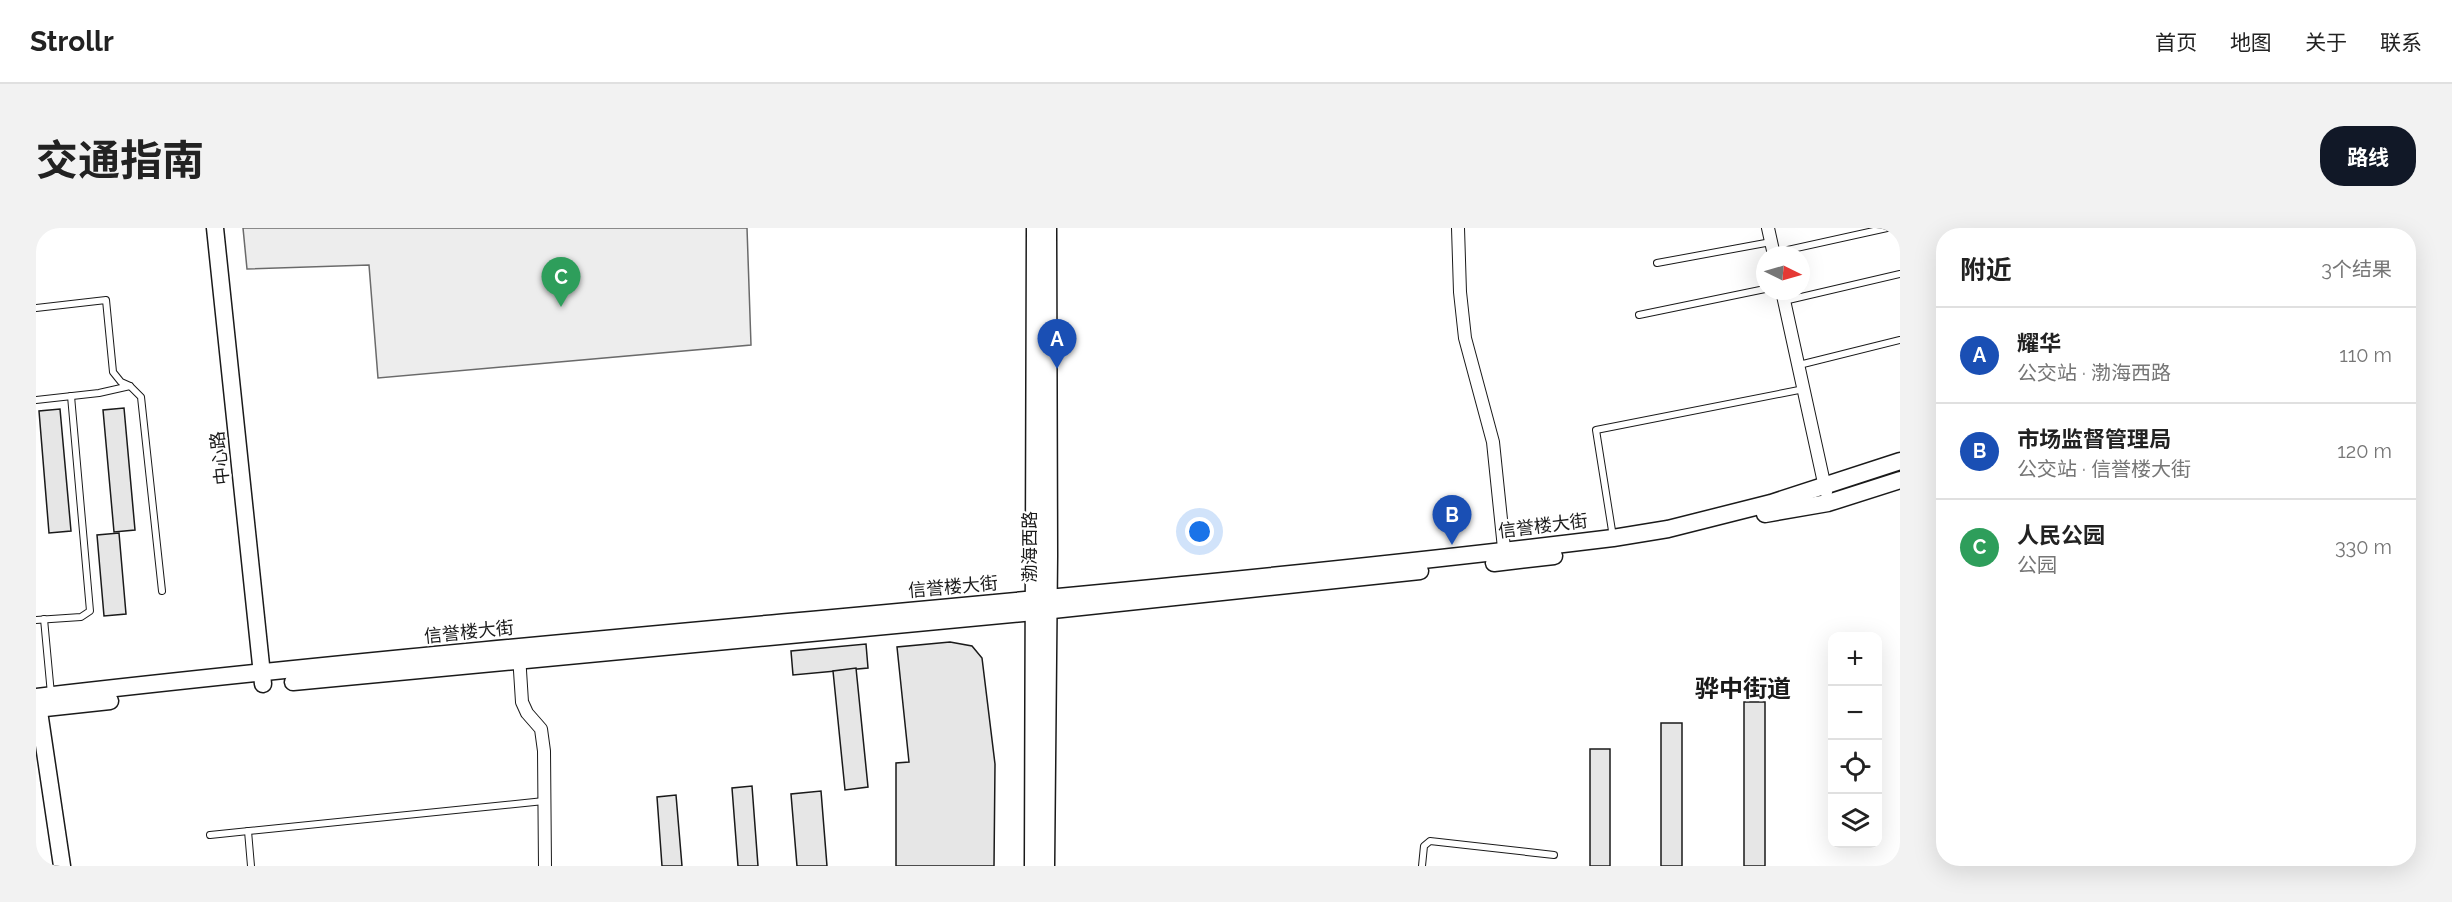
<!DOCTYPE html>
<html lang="zh">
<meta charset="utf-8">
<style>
body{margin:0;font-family:Raleway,"Noto Sans SC",sans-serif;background:#f2f2f2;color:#222}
.controls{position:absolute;right:18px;bottom:18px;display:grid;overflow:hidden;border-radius:12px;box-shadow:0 6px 24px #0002}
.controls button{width:54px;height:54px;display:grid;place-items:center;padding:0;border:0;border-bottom:2px solid #e0e0e0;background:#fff;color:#222;font:30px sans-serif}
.compass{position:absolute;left:1720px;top:18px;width:54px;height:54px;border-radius:50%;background:#fff;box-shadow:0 6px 24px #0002;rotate:95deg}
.you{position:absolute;left:1164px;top:304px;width:21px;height:21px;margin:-15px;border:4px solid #fff;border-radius:50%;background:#1a73e8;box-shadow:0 0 0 9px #1a73e833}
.badge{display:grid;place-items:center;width:39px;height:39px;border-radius:50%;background:#111827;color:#fff;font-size:20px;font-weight:700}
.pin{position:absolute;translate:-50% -50px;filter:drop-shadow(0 2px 3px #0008)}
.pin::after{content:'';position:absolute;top:32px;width:21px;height:18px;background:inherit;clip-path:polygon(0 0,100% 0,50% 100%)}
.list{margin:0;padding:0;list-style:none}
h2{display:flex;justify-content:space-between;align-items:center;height:78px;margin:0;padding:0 24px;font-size:26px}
h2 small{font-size:20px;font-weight:400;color:#767676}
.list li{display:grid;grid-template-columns:39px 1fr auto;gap:18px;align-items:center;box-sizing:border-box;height:96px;padding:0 24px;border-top:2px solid #e0e0e0}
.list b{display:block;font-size:22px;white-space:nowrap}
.list p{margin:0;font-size:20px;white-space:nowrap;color:#767676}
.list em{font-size:20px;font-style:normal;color:#767676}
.icon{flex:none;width:33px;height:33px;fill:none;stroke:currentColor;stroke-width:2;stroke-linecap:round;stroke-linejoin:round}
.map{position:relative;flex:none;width:1864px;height:638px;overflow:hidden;border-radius:24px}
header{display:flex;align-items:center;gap:36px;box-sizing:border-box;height:84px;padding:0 30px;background:#fff;border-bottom:2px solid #e0e0e0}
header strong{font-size:28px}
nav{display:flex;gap:33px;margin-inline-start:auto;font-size:21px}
.intro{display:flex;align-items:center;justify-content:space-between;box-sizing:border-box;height:144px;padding:0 36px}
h1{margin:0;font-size:42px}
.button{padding:15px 27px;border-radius:24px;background:#111827;color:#fff;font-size:21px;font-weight:700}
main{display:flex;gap:36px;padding:0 36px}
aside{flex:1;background:#fff;border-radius:24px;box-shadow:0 6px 24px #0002}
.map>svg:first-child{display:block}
.built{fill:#ededed;stroke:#6a6a6a;stroke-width:1.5}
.building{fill:#e6e6e6;stroke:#1a1a1a;stroke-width:1.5}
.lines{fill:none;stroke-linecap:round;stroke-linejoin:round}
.lane-casing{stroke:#1a1a1a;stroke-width:8}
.street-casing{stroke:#1a1a1a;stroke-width:14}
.secondary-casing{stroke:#1a1a1a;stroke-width:19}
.lane{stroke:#fff;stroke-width:6}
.street{stroke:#fff;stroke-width:12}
.secondary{stroke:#fff;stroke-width:16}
.labels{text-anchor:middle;stroke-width:4.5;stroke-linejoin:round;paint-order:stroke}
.street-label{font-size:18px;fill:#1a1a1a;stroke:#fff}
.district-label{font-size:24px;font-weight:bold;fill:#1a1a1a;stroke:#fff}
</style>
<header>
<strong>Strollr</strong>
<nav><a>首页</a><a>地图</a><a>关于</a><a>联系</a></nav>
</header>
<div class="intro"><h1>交通指南</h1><a class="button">路线</a></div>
<main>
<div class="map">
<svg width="1864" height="638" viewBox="0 0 1864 638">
<rect width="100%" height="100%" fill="#fff"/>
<polygon class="built" points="207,0 711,0 715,117 342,150 333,37 211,41"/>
<g class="building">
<polygon points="88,180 99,302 78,304 67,182"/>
<polygon points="24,181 35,303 13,305 3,183"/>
<polygon points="83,305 90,386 68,388 61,307"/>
<polygon points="914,414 936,418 946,430 959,536 958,638 860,638 860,535 873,534 861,419"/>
<polygon points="830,416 832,440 757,447 755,423"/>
<polygon points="820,440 832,559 809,562 797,443"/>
<rect x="1708" y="474" width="21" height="164"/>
<rect x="1625" y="495" width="21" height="143"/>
<rect x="1554" y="521" width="20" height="117"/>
<polygon points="716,558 722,638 702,638 696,560"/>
<polygon points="785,563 791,638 761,638 755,566"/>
<polygon points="640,567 646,638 626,638 621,569"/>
</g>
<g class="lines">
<defs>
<g id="lane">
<polyline points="1738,25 1851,0"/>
<polyline points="1621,35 1735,14"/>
<polyline points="1748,73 1864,46"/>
<polyline points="0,80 70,72 77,144 85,154 94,158 105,169 126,363"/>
<polyline points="1603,87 1729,61"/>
<polyline points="1763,137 1864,112"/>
<polyline points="0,172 63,165 94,158"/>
<polyline points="1577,309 1560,202 1768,161"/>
<polyline points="8,391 15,466"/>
<polyline points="0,392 45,389 54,383 35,168"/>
<polyline points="212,603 215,638"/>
<polyline points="174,607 508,573"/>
<polyline points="1386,638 1388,618 1394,613 1518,627"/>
</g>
<g id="street">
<polyline points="1422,0 1424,64 1429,110 1457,214 1469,330"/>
<polyline points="1732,0 1738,27"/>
<polyline points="1746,63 1790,264"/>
<polyline points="483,427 486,474 491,485 505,501 508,523 509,638"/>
</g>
<g id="secondary">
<polyline points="179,0 227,456"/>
<polyline points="1729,286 1792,275 1864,252"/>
<polyline points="1458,335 1518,328"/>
<polyline points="257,454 998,384 1384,343"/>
<path d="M0 469C525 408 1053 374 1577 310L1632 301 1735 275 1864 233"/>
<polyline points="1,470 26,638"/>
<polyline points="0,481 74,473"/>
<polyline points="997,638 999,0"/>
<polyline points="1010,638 1013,328 1012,0"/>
</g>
</defs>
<use href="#lane" class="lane-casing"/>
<use href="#street" class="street-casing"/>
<use href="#secondary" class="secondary-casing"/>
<use href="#lane" class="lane"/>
<use href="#street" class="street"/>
<use href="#secondary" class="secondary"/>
</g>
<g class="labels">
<g class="street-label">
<text transform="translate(184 230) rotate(-96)" y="6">中心路</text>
<text transform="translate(1507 298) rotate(-7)" y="6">信誉楼大街</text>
<text transform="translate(994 319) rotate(-90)" y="6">渤海西路</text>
<text transform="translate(917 359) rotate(-5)" y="6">信誉楼大街</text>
<text transform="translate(433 404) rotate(-6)" y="6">信誉楼大街</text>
</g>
<g class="district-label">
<text x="1707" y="469">骅中街道</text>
</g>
</g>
</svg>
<div class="controls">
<button>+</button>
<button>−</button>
<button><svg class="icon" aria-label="locate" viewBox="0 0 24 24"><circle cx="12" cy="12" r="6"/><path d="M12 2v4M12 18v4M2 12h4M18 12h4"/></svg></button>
<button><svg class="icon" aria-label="layers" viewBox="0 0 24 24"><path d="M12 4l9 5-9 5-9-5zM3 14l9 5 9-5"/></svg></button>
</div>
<svg class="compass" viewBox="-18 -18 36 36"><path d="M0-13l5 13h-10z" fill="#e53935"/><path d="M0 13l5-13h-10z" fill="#767676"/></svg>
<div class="you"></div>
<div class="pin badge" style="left:1021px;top:141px;background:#1a4fb4">A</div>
<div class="pin badge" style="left:1416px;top:317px;background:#1a4fb4">B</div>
<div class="pin badge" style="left:525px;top:79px;background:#2e9e5b">C</div>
</div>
<aside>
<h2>附近<small>3个结果</small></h2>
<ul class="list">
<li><span class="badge" style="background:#1a4fb4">A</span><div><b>耀华</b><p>公交站 · 渤海西路</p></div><em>110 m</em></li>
<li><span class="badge" style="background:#1a4fb4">B</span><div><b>市场监督管理局</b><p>公交站 · 信誉楼大街</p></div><em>120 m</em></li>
<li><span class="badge" style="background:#2e9e5b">C</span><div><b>人民公园</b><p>公园</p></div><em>330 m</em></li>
</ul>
</aside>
</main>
